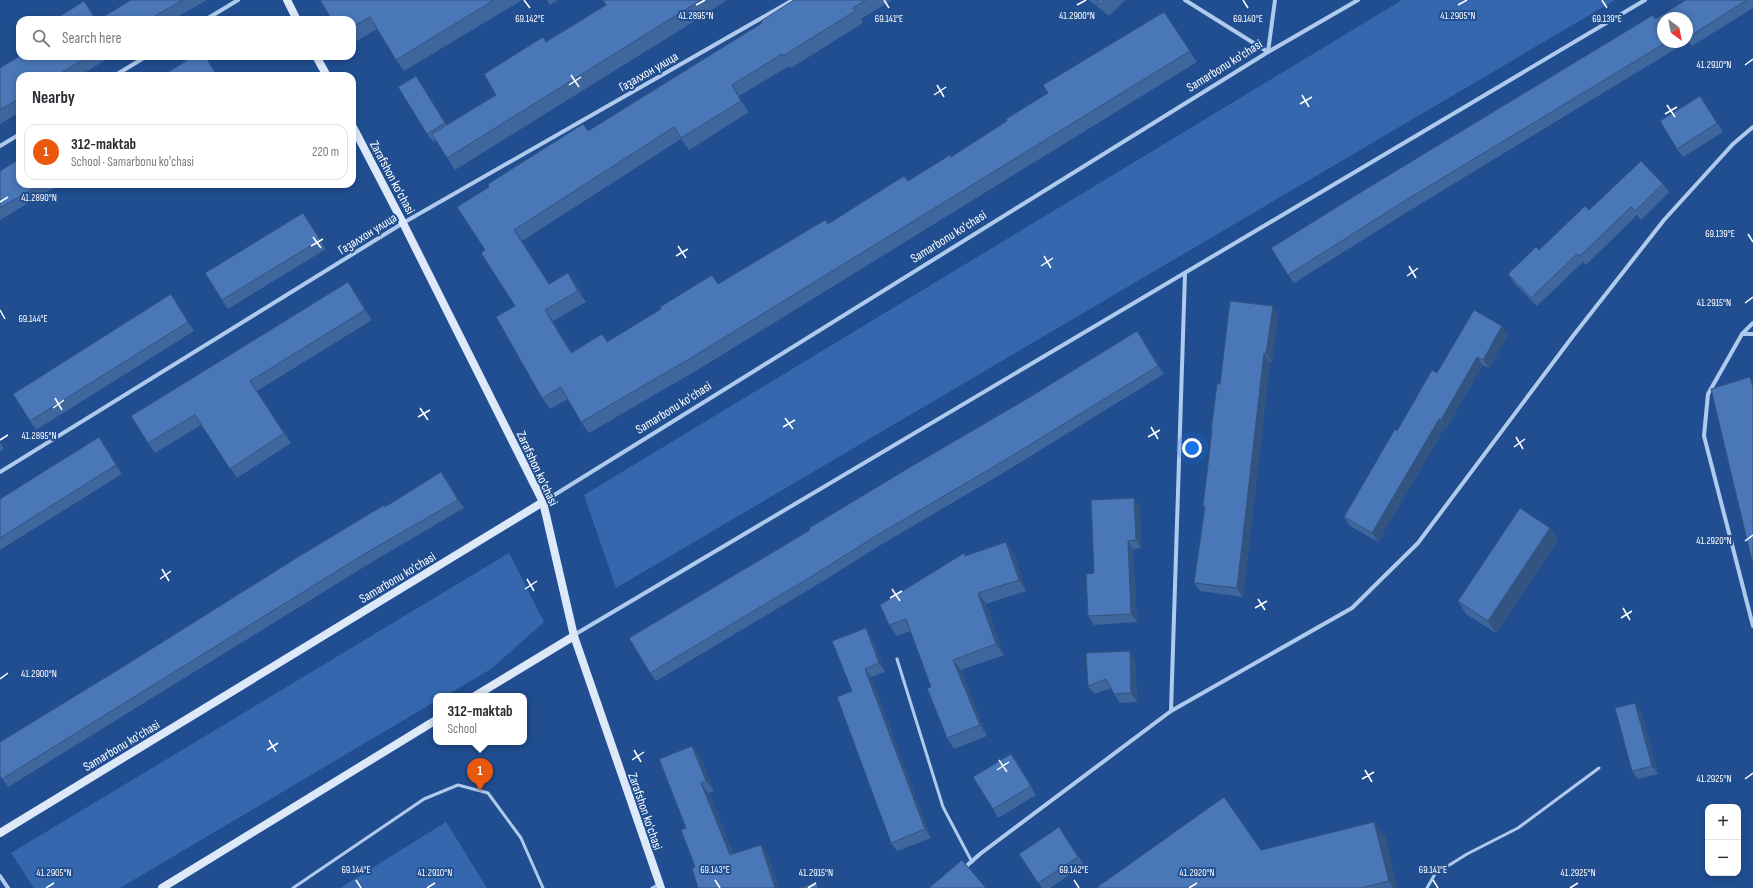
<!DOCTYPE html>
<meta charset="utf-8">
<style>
body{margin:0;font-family:"Sofia Sans Condensed",sans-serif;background:#f7f7f7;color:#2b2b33}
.controls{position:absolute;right:12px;bottom:12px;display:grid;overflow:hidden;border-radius:8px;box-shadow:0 2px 6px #0003}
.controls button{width:36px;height:36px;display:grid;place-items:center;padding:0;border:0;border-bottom:1px solid #e1e1e2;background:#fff;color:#2b2b33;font:20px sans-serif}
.compass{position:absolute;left:1657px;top:12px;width:36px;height:36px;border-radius:50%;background:#fff;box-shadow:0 2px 6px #0003;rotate:148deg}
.you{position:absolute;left:1192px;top:448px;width:14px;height:14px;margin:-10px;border:3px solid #fff;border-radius:50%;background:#1a73e8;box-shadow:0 0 0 6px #1a73e833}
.badge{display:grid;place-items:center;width:26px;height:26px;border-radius:50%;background:#ea580c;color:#fff;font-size:13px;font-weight:700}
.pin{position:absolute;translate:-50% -33px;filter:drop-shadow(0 1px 2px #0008)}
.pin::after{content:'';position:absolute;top:21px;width:14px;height:12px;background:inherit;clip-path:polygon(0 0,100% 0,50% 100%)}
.popup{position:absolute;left:433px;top:693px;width:94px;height:52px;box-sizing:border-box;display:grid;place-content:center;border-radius:8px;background:#fff;filter:drop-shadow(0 1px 3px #0005);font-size:13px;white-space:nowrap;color:#7c7c81}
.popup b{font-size:15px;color:#2b2b33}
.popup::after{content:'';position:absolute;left:50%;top:100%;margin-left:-8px;border:8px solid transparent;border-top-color:#fff}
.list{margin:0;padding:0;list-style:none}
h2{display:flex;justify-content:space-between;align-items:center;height:52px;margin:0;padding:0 16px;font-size:17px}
h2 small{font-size:13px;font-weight:400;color:#7c7c81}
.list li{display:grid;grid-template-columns:26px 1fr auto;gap:12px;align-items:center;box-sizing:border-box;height:56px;margin:0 8px 8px;padding:0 8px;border:1px solid #e1e1e2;border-radius:12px}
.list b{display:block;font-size:15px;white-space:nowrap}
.list p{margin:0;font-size:13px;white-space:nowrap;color:#7c7c81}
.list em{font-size:13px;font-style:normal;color:#7c7c81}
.icon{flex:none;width:22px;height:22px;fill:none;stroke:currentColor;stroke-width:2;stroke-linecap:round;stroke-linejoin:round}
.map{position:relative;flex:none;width:1753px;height:888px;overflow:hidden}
.search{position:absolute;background:#fff;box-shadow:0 2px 6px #0003;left:16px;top:16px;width:340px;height:44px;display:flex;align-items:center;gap:10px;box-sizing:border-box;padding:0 14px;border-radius:12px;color:#7c7c81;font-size:15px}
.panel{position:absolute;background:#fff;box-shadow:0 2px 6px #0003;left:16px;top:72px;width:340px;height:116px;border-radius:12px}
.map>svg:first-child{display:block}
.green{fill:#3467ad}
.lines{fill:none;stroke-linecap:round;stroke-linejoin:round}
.lane{stroke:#b0caed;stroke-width:3}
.street{stroke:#b0caed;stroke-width:4}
.secondary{stroke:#dde8f9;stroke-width:8}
.wall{fill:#3f669d}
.shaded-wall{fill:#335380}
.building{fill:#4977b7;stroke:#335380}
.ticks{fill:none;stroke:#fff;stroke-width:1.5}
.labels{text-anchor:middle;stroke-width:4;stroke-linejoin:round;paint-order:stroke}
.street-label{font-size:13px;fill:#fff;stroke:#204e90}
.ticks-label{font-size:10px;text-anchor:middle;fill:#fff;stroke:#204e90;stroke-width:4;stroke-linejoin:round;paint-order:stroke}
</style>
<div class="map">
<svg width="1753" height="888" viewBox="0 0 1753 888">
<rect width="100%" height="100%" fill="#204e90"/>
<g class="green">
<polygon points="1402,0 1615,0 616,588 584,495"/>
<polygon points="509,553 544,622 491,669 445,696 436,696 436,701 120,888 34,888 11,853"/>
<polygon points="446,822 487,888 340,888"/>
</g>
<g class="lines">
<g class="lane">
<polyline points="897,659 943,807 972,862"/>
<polyline points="293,888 424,799 458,785 488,793 521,838 543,888"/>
<polyline points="652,888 658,885"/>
<polyline points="1427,888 1435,874 1467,854 1518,828 1599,768"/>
</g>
<g class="street">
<polyline points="1185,0 1268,52 1275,0"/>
<polyline points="205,20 238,0"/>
<polyline points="114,76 147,56"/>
<polyline points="0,146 20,134"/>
<polyline points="1753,323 1742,334 1708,394 1704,436 1753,626"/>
<polyline points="1742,334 1753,334"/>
<polyline points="0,472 403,223 793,0"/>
<polyline points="543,502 1268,52 1358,0"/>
<polyline points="574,635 1645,0"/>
<polyline points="1171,711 1185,273"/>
<polyline points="963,869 980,854 1171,711 1352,608 1418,543 1573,336 1664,220 1733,144 1753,127"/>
<polyline points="0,876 8,888"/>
</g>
<g class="secondary">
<polyline points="287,0 297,20"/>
<polyline points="316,56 327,76"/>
<polyline points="352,125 403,223 543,502 574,636 661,888"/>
<polyline points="475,696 574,636"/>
<polyline points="0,833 543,502"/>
<polyline points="162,888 436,720"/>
</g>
</g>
<g class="wall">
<polygon points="131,0 207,0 172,20 98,20"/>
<polygon points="320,0 522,0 404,71 396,60 377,29 352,44 352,20"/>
<polygon points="547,0 558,0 550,5"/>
<polygon points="603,0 727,0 701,17 455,170 436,140 433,142 427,134 416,76 447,125 496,95 546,42 606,5"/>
<polygon points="794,0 892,0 861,19 863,23 791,68 789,66 739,96 749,112 689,150 681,139 522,241 549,284 568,273 576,284 586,302 553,321 572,352 602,334 607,341 718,284 908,181 951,157 1007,121 1164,12 1197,62 699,369 589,433 581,422 568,399 550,409 542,398 515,306 485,250 489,187 583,124 588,131 762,23"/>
<polygon points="1089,0 1125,0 1109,16"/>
<polygon points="1685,0 1753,0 1753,8 1692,46 1688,41 1687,42 1687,18 1663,42 1687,42 1409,211 1294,283 1288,275 1656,19"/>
<polygon points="20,56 112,56 79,76 20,76 20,112 0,124 0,68"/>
<polygon points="1700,96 1723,132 1683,157 1677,149"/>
<polygon points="0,171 20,184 60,184 0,220"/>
<polygon points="1663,184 1669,192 1641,220 1637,215 1586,265 1583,262 1537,306 1514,283 1508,274 1589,210"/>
<polygon points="303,213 326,249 228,309 222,300"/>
<polygon points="348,282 355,292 372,320 257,391 291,443 237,478 201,425 155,453 148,443"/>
<polygon points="177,303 194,331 36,430 30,421"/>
<polygon points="1278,315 1272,362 1270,362 1243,597 1200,591 1194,583 1204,509 1203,506 1212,433 1211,431 1220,384"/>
<polygon points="1502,326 1508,335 1489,368 1483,365 1446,428 1445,427 1378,542 1350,526 1344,517 1397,431 1437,373"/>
<polygon points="1137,331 1143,339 1164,374 1008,470 879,546 820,583 656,681 650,673 810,530 1030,397"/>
<polygon points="0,442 4,449 0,451"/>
<polygon points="105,446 122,474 0,550 0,499"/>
<polygon points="447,480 464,508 372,562 8,787 0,776 121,668 385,507"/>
<polygon points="1140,506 1141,548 1133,549 1137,622 1094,625 1088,616 1094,573"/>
<polygon points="1550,528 1558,540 1496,633 1466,614 1458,601"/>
<polygon points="964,553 965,556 1014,553 1026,591 986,604 1004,655 961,670 987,736 954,749 947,738 931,687 911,631 897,636 889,625"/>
<polygon points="871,636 885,672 871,677 931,838 897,851 891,843 852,691"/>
<polygon points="1135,659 1137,702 1120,703 1114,694 1111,688 1094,694 1088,686"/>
<polygon points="1641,711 1658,774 1638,779 1632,771"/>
<polygon points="692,746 700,756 714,791 709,793 733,854 761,845 768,856 779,888 698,888 695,867 686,828"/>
<polygon points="1017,762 1036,795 998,818 993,809"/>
<polygon points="1374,822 1385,837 1397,888 1096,888 1261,850"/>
<polygon points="1059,827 1084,865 1050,888 1042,888 1019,854"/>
</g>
<g class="shaded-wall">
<polygon points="84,1 91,11 97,20 96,20"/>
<polygon points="205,56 218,76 217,76"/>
<polygon points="416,76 422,84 451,131 445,123"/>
<polygon points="732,85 739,96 749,112 741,101"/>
<polygon points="1700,96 1706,104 1723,132 1717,123"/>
<polygon points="303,213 309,221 326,249 320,240"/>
<polygon points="514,230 522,241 557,295 549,284"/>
<polygon points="568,273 576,284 586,302 578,291"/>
<polygon points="348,282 355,292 372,320 365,310"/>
<polygon points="171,294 177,303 194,331 188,322"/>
<polygon points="1273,306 1278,315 1272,362 1266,354"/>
<polygon points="545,310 553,321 579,364 571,353"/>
<polygon points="1502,326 1508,335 1489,368 1483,360"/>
<polygon points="1137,331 1143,339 1164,374 1158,366"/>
<polygon points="1264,353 1270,362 1243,597 1237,588"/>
<polygon points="1477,357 1483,365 1446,428 1441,420"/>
<polygon points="1750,377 1753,381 1753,388"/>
<polygon points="250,381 257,391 291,443 284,433"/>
<polygon points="1439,419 1445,427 1378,542 1372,533"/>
<polygon points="99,437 105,446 122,474 116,465"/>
<polygon points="441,472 447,480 464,508 458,500"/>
<polygon points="1134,498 1140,506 1141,548 1136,540"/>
<polygon points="1550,528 1558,540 1496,633 1488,621"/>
<polygon points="1128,541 1133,549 1137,622 1131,614"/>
<polygon points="1006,542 1014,553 1026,591 1019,580"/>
<polygon points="978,593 986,604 1004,655 996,644"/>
<polygon points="866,628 871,636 885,672 879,663"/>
<polygon points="1130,651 1135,659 1137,702 1131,693"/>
<polygon points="953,660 961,670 987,736 980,725"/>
<polygon points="865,669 871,677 931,838 925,829"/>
<polygon points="1635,703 1641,711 1658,774 1652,766"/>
<polygon points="692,746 700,756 714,791 706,781"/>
<polygon points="1011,754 1017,762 1036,795 1031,786"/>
<polygon points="701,783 709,793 737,866 730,855"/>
<polygon points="1374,822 1385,837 1397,888 1393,888 1389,881"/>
<polygon points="761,845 768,856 779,888 775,888"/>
</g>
<g class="building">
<polygon points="131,0 183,0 148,20 98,20"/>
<polygon points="320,0 494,0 396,60 370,17 352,27 352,20 332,20"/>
<polygon points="603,0 701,0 447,158 432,134 496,95 484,74 543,37 546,42 606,5"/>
<polygon points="794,0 866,0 853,8 855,11 783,56 782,54 732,85 741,101 681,138 674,127 514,230 549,284 568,273 578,291 545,310 571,353 602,334 607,342 661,309 660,307 712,275 718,284 825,220 828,224 904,176 908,181 950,155 951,157 1007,121 1006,119 1048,93 1043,85 1164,12 1190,51 691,358 581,422 561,387 542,398 496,317 515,306 481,253 485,250 457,207 489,187 488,184 583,124 588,131 762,23 761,21"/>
<polygon points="1096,0 1105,0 1101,4"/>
<polygon points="1686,0 1747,0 1687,38 1687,18 1663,18 1663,42 1667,42 1403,202 1288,275 1271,248 1366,189 1653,15 1655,19"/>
<polygon points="84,1 96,20 54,20"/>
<polygon points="20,56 89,56 56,76 20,76 20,98 0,110 0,68"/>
<polygon points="194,56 205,56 217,76 162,76"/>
<polygon points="416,76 445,123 427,134 398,87"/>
<polygon points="1700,96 1717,123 1677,149 1660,121"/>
<polygon points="16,161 17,162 20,161 20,184 41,184 0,208 0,171"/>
<polygon points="1641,161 1663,184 1635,211 1631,207 1580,256 1577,254 1531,298 1508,274 1536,247 1539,250 1585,206 1589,210"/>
<polygon points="303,213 320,240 222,300 205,273"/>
<polygon points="348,282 365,310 250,381 284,433 230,469 195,415 148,443 131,416"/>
<polygon points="171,294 188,322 30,421 13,394"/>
<polygon points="1230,301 1273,306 1266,354 1264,353 1237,588 1194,583 1205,507 1203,506 1212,431 1211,431 1217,384 1220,384"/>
<polygon points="1474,310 1502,326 1483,360 1477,357 1441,420 1439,419 1372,533 1344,517 1395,429 1397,431 1432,370 1437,373"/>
<polygon points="1137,331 1158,366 1002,462 874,537 814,575 650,673 629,638 810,530 809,528 912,466 1030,397"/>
<polygon points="1750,377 1753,388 1753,565 1711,389"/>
<polygon points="99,437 116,465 0,538 0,499"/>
<polygon points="441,472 458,500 366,553 2,779 0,776 0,742 121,668 298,557 384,505 385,507"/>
<polygon points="1134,498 1136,540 1128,541 1131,614 1088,616 1086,574 1094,573 1091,500"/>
<polygon points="1520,508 1550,528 1488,621 1458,601"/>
<polygon points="1006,542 1019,580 978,593 996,644 953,660 980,725 947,738 927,688 931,687 906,619 889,625 880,605 964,553 965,556"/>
<polygon points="866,628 879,663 865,669 925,829 891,843 837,697 852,691 832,641"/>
<polygon points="1130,651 1131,693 1114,694 1106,679 1088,686 1086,653"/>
<polygon points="1635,703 1652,766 1632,771 1615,708"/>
<polygon points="692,746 706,781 701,783 730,855 761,845 775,888 698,888 692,868 695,867 681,830 686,828 659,759"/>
<polygon points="1011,754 1031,786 993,809 973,777"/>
<polygon points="1224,797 1261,850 1374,822 1389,881 1361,888 1096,888"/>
<polygon points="1059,827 1078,857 1038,883 1019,854"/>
<polygon points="962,860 986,888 929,888"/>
<polygon points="816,882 818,888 800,888"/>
</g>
<path class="ticks" d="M524 0 530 8M884 0 889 8M1243 0 1248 8M1602 0 1607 8M696 5 705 0M1077 5 1086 0M1458 5 1467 0M1745 65 1753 59M571 75 579 87M569 85 581 77M937 85 944 97M934 95 946 87M1302 95 1309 107M1300 104 1312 97M1667 105 1675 117M1665 114 1677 107M0 202 8 197M1748 234 1753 242M313 237 321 248M311 246 323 239M678 246 686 258M676 256 688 249M1044 256 1051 268M1041 266 1053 258M1409 266 1416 278M1407 276 1418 268M1745 303 1753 297M0 310 5 319M55 398 62 410M53 408 64 400M420 408 428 420M418 417 430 410M785 418 793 429M783 427 795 420M1151 427 1158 439M1148 437 1160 430M1516 437 1523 449M0 440 8 435M1514 447 1525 439M1745 541 1753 535M162 569 169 581M160 579 171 571M527 579 534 591M525 589 537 581M892 589 900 601M890 598 902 591M1258 599 1265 610M1255 608 1267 601M1623 608 1630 620M1621 618 1632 611M0 679 8 673M269 740 276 752M267 750 278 743M634 750 641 762M632 760 644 752M999 760 1007 772M997 770 1009 762M1365 770 1372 782M1362 779 1374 772M1745 779 1753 773M356 880 361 888M715 880 720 888M1074 880 1079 888M1433 880 1438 888M46 888 54 883M427 888 435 883M808 888 816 883M1189 888 1197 883M1570 888 1578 883"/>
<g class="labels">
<g class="street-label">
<text transform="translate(1224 65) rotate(-32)" y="5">Samarbonu ko'chasi</text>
<text transform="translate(648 71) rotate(-30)" y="5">Газалхон улица</text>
<text transform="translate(393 177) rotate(62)" y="5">Zarafshon ko'chasi</text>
<text transform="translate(367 233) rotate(-32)" y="5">Газалхон улица</text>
<text transform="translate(948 236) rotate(-32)" y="5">Samarbonu ko'chasi</text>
<text transform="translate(673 407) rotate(-32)" y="5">Samarbonu ko'chasi</text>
<text transform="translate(538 468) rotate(65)" y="5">Zarafshon ko'chasi</text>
<text transform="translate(397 577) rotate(-31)" y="5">Samarbonu ko'chasi</text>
<text transform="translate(121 745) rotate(-31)" y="5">Samarbonu ko'chasi</text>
<text transform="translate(646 811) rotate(71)" y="5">Zarafshon ko'chasi</text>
</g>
</g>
<g class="ticks-label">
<text x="696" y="19">41.2895°N</text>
<text x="1458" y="19">41.2905°N</text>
<text x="1077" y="19">41.2900°N</text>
<text x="1607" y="22">69.139°E</text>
<text x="530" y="22">69.142°E</text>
<text x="889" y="22">69.141°E</text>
<text x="1248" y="22">69.140°E</text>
<text x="1714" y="68">41.2910°N</text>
<text x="39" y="201">41.2890°N</text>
<text x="1720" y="237">69.139°E</text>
<text x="1714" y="306">41.2915°N</text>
<text x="33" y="322">69.144°E</text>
<text x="39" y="439">41.2895°N</text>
<text x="1714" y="544">41.2920°N</text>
<text x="39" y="677">41.2900°N</text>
<text x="1714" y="782">41.2925°N</text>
<text x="356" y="873">69.144°E</text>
<text x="715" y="873">69.143°E</text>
<text x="1074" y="873">69.142°E</text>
<text x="1433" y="873">69.141°E</text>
<text x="54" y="876">41.2905°N</text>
<text x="435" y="876">41.2910°N</text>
<text x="816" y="876">41.2915°N</text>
<text x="1197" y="876">41.2920°N</text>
<text x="1578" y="876">41.2925°N</text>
</g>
</svg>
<div class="controls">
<button>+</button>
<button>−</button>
</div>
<svg class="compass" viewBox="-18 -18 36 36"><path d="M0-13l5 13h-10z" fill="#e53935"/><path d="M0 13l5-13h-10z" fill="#7c7c81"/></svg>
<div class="you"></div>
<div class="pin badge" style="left:480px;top:791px">1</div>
<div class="popup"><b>312-maktab</b>School</div>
<div class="search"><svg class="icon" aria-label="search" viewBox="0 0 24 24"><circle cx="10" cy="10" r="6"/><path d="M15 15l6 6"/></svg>Search here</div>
<section class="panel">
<h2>Nearby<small></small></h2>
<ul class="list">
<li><span class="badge">1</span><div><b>312-maktab</b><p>School · Samarbonu ko'chasi</p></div><em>220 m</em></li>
</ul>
</section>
</div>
